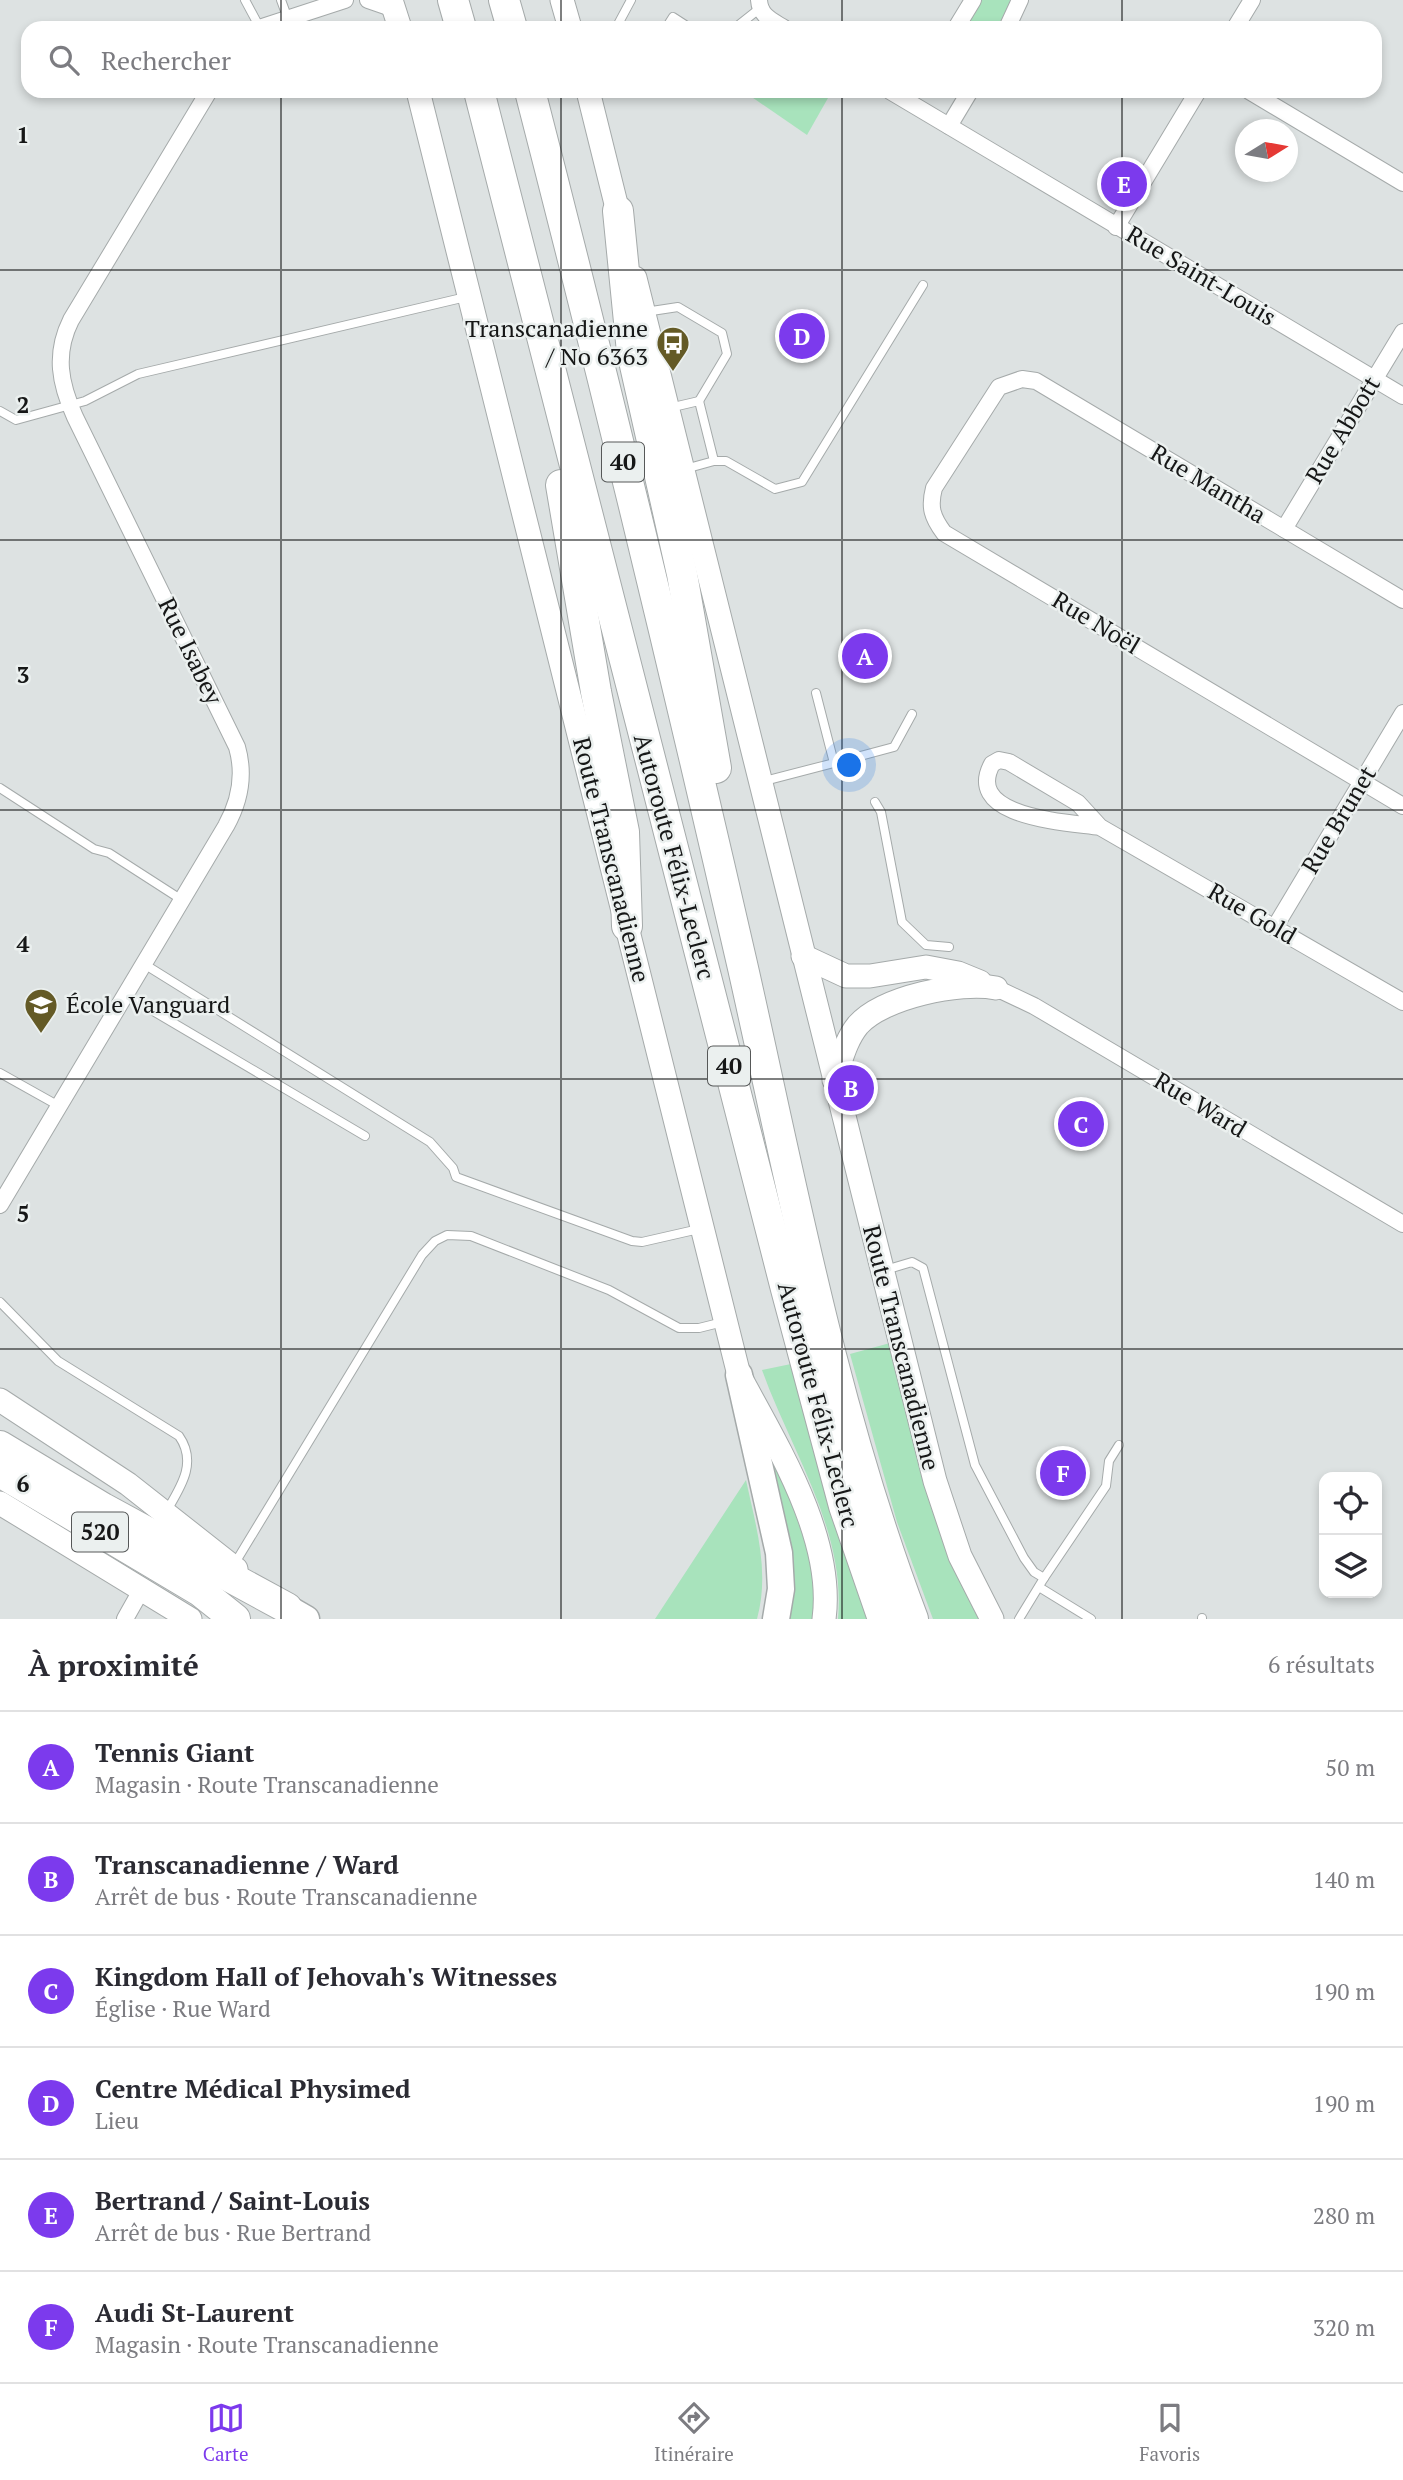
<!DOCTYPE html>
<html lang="fr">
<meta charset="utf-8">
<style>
body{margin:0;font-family:"PT Serif",serif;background:#f2f2f3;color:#2b2b33}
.controls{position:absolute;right:21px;bottom:21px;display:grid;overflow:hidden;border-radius:14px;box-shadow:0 4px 10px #0003}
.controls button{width:63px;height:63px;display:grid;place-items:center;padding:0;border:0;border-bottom:2px solid #e1e1e2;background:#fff;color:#2b2b33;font:35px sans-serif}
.compass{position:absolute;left:1235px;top:119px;width:63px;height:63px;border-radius:50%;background:#fff;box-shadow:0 4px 10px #0003;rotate:79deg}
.you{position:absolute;left:850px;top:766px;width:24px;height:24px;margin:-18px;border:5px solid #fff;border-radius:50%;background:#1a73e8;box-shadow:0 0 0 10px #1a73e833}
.badge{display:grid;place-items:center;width:46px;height:46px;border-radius:50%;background:#7c3aed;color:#fff;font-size:23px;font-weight:700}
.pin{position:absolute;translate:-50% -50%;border:4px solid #fff;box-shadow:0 2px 7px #0006}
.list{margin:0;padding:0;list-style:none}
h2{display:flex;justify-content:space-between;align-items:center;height:91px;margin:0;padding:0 28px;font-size:30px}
h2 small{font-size:23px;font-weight:400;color:#7c7c81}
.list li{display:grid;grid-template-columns:46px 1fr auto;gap:21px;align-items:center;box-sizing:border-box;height:112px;padding:0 28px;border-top:2px solid #e1e1e2}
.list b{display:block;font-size:26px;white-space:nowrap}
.list p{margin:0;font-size:23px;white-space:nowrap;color:#7c7c81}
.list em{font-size:23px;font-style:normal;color:#7c7c81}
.icon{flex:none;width:38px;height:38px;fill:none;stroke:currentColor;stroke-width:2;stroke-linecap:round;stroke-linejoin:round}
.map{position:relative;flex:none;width:1403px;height:1619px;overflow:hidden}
.search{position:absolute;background:#fff;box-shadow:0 4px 10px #0003;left:21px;right:21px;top:21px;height:77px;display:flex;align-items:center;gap:18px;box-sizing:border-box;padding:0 24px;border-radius:21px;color:#7c7c81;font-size:26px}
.sheet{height:763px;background:#fff}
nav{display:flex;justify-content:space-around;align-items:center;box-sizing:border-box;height:98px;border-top:2px solid #e1e1e2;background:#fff;font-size:19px;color:#7c7c81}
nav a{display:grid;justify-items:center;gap:4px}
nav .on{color:#7c3aed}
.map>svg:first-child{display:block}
.green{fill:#a8e3bc}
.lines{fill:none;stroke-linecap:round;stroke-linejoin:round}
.lane-casing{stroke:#a5aaaa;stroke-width:10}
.street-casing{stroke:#a5aaaa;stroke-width:18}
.secondary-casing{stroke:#a5aaaa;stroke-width:25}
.primary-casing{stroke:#a5aaaa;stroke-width:29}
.highway-casing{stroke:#a5aaaa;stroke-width:32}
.lane{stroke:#fff;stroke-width:8}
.street{stroke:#fff;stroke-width:16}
.secondary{stroke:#fff;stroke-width:23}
.primary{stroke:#fff;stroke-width:26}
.highway{stroke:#fff;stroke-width:30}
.grid{fill:none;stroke:#161717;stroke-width:2;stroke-opacity:0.55}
.labels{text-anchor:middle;stroke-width:5;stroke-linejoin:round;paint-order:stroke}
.shield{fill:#ebf0ef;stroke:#565858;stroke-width:2}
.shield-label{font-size:23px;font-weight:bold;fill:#161717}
.street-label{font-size:24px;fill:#161717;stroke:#ebf0ef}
.poi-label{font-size:24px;fill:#161717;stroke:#ebf0ef;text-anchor:end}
.grid-label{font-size:23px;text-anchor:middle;font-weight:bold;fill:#161717;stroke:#ebf0ef;stroke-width:5;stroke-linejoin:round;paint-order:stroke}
</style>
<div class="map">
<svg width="1403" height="1619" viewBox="0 0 1403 1619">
<rect width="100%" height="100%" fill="#dde2e2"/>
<g class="green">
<polygon points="982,0 1010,0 1010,3 997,28 965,28"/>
<polygon points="743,91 832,91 807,135"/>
<polygon points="890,1343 985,1619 933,1619 897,1522 850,1354"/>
<path d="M791 1364 827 1496 868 1619H838C846 1530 791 1451 762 1370Z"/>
<polygon points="775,1456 814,1568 816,1619 787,1619 769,1457"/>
<path d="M746 1480C756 1527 770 1571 757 1619H655Z"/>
</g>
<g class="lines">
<defs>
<g id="lane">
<polyline points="245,0 260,28"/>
<polyline points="281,0 288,19"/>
<polyline points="616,28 631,0"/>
<polyline points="666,28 673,17 690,28"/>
<polyline points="735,28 759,9"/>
<polyline points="645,312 678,307 722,333 727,354 699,401"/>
<polyline points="669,408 699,401 714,461 685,469"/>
<polyline points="0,411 16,420 85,401 138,374 466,297"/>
<polyline points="714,461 726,461 775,489 802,482 923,285"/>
<polyline points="834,763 894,747 912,714"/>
<polyline points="761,782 834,763 816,693"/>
<polyline points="0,788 94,849 109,853 182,900"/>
<polyline points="875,802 881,812 902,922 926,945 949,947"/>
<polyline points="144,964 430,1142 453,1168 456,1177 632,1241 642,1242 699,1229"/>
<polyline points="126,995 365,1136"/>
<polyline points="0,1073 59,1106"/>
<polyline points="885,1270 912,1262 923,1268 975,1465 1024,1558 1034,1572 1044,1578 1019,1619"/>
<path d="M0 1302 58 1361 179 1436C198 1463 180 1488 166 1512"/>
<polyline points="235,1563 422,1255 435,1241 447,1235 471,1236 609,1290 679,1328 699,1328 723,1322"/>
<polyline points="1044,1578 1106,1486 1109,1461 1119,1445"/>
<polyline points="1039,1587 1091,1619"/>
<polyline points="1202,1618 1202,1619"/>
</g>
<g id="street">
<polyline points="368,0 394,9"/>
<path d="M759 0C760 16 771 20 784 28"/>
<polyline points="259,28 345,0"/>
<polyline points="956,28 973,0"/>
<polyline points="1007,28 1020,0"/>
<polyline points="1235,28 1252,0"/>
<polyline points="890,91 1403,396"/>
<polyline points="1249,91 1403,183"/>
<polyline points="949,126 970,91"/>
<polyline points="1116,227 1198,91"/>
<polyline points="1284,529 1403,332"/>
<path d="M1403 600 1036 381 1022 379 999 387 934 488C929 507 932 517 944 533L1403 806"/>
<path d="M1100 827C1068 822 963 818 992 764L999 760 1009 762 1078 803 1100 827 1403 1002"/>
<polyline points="1275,927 1403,713"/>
<polyline points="996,988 1034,1006 1403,1224"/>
<path d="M0 1205 226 826C240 801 245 775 237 747L75 417C60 384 54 354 71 320L209 91"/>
<polyline points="125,1619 143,1587"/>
</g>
<g id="secondary">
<polyline points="391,0 400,28"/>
<polyline points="562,0 570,28"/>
<path d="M418 91 739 1375C776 1444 835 1538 824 1619"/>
<polyline points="588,91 622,228"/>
<polyline points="635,278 935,1481 960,1556 992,1619"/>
<polyline points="803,956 846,976 870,976 926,967 958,973 980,982"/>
<path d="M834 1080C841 1061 845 1041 858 1025 883 997 960 981 996 988"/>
<polyline points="0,1400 128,1484 236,1569"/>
<polyline points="0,1503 190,1619"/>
</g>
<g id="primary">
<polyline points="739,1375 779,1553 781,1589 776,1619"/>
<polyline points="287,1608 306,1619"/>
</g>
<g id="highway">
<polyline points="453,0 461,28"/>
<polyline points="504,0 512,28"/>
<polyline points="479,91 786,1289 844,1506 883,1619"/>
<path d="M530 91C605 382 676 675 743 968 792 1186 833 1409 913 1619"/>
<polyline points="618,211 632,352 682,574 716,768"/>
<polyline points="561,485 596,692 624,832 627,926"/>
<polyline points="0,1446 103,1508 287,1608"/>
<polyline points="0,1472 200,1591 235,1619"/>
</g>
</defs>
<use href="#lane" class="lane-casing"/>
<use href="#street" class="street-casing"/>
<use href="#secondary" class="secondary-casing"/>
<use href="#primary" class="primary-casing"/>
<use href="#highway" class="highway-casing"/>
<use href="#lane" class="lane"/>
<use href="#street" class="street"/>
<use href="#secondary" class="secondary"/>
<use href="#primary" class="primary"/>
<use href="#highway" class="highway"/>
</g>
<path class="grid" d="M281 0V28M561 0V28M842 0V28M1122 0V28M281 91V1619M561 91V1619M842 91V1619M1122 91V1619M0 270H1403M0 540H1403M0 810H1403M0 1079H1403M0 1349H1403"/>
<defs>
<symbol id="bus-pin" viewBox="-11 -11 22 30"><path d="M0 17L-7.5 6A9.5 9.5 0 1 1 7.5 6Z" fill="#645a26" stroke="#ebf0ef"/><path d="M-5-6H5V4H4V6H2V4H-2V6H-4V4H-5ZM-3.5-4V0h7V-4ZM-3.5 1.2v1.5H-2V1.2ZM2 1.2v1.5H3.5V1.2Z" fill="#fff"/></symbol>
<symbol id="school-pin" viewBox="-11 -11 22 30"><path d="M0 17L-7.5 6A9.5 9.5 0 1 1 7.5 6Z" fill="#645a26" stroke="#ebf0ef"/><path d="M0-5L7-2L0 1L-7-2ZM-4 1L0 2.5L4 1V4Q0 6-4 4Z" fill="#fff"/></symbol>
</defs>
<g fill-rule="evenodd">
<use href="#bus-pin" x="654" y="324" width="38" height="52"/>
<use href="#school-pin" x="22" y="986" width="38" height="52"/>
</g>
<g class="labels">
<g class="shield">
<rect x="602" y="442.5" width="42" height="39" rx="5"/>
<rect x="708" y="1046.5" width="42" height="39" rx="5"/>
<rect x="72" y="1512.5" width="56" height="39" rx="5"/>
</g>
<g class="shield-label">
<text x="623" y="470">40</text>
<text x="729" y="1074">40</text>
<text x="100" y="1540">520</text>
</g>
<g class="street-label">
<text transform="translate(1201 276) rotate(31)" y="8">Rue Saint-Louis</text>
<text transform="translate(1343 430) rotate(-59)" y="8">Rue Abbott</text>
<text transform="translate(1208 484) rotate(31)" y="8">Rue Mantha</text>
<text transform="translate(1096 623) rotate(31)" y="8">Rue Noël</text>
<text transform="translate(190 651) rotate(64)" y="8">Rue Isabey</text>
<text transform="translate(1339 820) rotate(-59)" y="8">Rue Brunet</text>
<text transform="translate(674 857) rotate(75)" y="8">Autoroute Félix-Leclerc</text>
<text transform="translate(611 860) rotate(76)" y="8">Route Transcanadienne</text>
<text transform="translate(1252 914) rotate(30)" y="8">Rue Gold</text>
<text transform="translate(1200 1105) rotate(31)" y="8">Rue Ward</text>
<text transform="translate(901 1348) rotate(76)" y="8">Route Transcanadienne</text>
<text transform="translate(818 1405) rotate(75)" y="8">Autoroute Félix-Leclerc</text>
</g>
<g class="poi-label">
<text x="648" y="337">Transcanadienne<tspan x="648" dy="28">/ No 6363</tspan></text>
<text x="66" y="1013" text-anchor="start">École Vanguard</text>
</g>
</g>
<g class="grid-label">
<text x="23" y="143">1</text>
<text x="23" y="413">2</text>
<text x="23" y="683">3</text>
<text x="23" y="952">4</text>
<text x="23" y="1222">5</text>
<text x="23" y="1492">6</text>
</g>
</svg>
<div class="controls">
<button><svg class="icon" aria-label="locate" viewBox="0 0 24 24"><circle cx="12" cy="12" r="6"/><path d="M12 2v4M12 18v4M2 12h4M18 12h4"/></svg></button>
<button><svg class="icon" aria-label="layers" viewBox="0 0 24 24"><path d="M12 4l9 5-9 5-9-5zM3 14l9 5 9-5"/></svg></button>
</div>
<svg class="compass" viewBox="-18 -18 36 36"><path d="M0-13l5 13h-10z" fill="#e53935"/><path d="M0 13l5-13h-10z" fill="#7c7c81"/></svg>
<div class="you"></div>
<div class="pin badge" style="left:865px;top:656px">A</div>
<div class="pin badge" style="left:851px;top:1088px">B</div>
<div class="pin badge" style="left:1081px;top:1124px">C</div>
<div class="pin badge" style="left:802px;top:336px">D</div>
<div class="pin badge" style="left:1124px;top:184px">E</div>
<div class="pin badge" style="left:1063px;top:1473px">F</div>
<div class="search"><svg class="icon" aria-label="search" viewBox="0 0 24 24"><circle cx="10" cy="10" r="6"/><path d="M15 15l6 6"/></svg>Rechercher</div>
</div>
<section class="sheet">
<h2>À proximité<small>6 résultats</small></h2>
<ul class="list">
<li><span class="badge">A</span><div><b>Tennis Giant</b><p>Magasin · Route Transcanadienne</p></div><em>50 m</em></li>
<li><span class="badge">B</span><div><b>Transcanadienne / Ward</b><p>Arrêt de bus · Route Transcanadienne</p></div><em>140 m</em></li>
<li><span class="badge">C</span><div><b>Kingdom Hall of Jehovah's Witnesses</b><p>Église · Rue Ward</p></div><em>190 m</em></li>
<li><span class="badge">D</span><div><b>Centre Médical Physimed</b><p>Lieu</p></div><em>190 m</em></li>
<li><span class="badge">E</span><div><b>Bertrand / Saint-Louis</b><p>Arrêt de bus · Rue Bertrand</p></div><em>280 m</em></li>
<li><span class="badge">F</span><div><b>Audi St-Laurent</b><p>Magasin · Route Transcanadienne</p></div><em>320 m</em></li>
</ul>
</section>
<nav>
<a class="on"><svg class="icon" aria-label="map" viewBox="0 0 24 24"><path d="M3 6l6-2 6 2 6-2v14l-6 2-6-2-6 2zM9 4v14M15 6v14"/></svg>Carte</a>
<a><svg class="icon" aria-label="directions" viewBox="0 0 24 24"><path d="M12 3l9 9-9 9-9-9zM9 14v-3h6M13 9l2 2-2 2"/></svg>Itinéraire</a>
<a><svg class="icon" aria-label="saved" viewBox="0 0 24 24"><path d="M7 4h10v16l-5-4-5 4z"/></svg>Favoris</a>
</nav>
